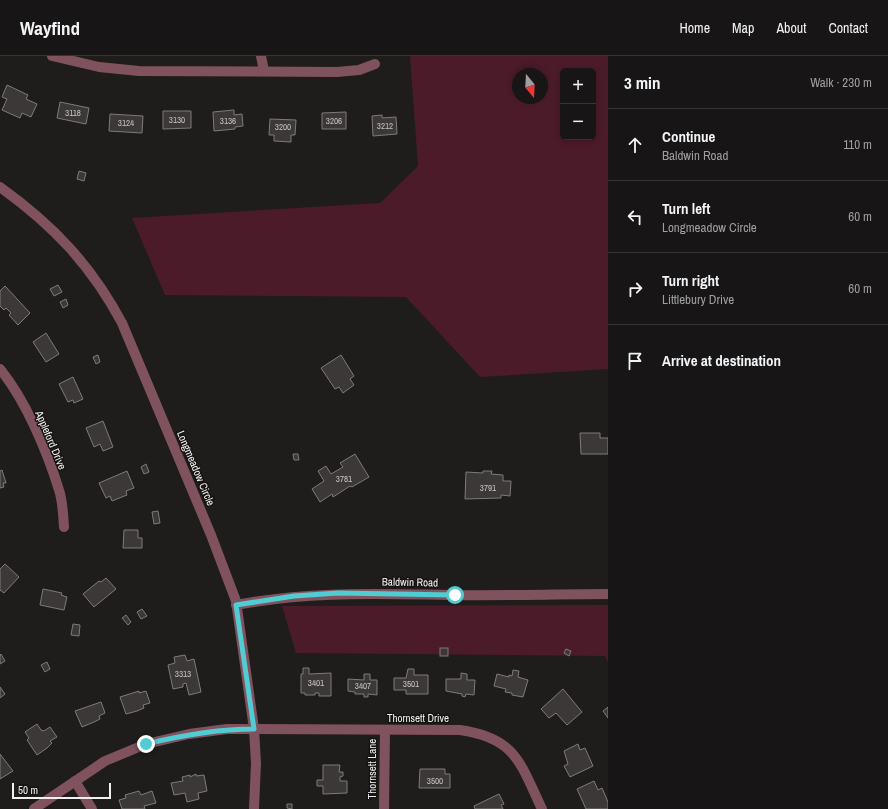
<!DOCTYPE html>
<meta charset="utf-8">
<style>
body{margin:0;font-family:"Archivo Narrow",sans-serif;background:#242222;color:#f1f3f6}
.controls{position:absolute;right:12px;top:12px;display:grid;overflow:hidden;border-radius:6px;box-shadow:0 2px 6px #0003}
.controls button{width:36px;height:36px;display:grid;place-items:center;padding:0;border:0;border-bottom:1px solid #363434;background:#171515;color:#f1f3f6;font:20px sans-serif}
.compass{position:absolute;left:512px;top:12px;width:36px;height:36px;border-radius:50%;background:#171515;box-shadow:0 2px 6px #0003;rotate:162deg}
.scale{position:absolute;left:12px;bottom:10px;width:99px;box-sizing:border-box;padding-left:4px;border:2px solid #f2eff0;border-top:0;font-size:11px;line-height:14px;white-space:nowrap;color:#f2eff0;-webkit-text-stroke:3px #161313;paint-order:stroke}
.stop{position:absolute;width:12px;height:12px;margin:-9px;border:3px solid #51ccd2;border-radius:50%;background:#fff}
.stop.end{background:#51ccd2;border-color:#fff;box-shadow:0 1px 4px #0008}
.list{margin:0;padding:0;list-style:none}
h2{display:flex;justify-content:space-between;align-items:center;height:52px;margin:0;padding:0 16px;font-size:17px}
h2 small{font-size:13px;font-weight:400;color:#9e9fa0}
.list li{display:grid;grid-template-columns:26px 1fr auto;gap:12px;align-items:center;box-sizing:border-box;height:72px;padding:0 16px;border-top:1px solid #363434}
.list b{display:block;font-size:15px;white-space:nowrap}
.list p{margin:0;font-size:13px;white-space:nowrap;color:#9e9fa0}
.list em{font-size:13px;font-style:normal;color:#9e9fa0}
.icon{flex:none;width:22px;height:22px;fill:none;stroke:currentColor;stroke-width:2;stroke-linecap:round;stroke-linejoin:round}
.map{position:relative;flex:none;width:608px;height:753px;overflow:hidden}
header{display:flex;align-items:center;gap:24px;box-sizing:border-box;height:56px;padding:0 20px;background:#171515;border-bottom:1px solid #363434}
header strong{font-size:19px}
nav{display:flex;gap:22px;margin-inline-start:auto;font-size:14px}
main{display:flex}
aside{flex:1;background:#171515}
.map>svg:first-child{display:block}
.green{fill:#4b1b29;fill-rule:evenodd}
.building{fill:#3c3838;stroke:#7f7a7b}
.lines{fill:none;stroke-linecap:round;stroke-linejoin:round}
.minor{stroke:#80525d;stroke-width:10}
.route{stroke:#51ccd2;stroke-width:5}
.labels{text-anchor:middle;stroke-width:3;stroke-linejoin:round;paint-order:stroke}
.number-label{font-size:9px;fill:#c4c1c2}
.street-label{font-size:11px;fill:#f2eff0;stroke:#161313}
</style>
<header>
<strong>Wayfind</strong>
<nav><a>Home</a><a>Map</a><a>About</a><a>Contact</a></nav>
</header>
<main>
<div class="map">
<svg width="608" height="753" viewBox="0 0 608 753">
<rect width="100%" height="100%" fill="#1f1c1c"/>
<g class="green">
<path d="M410 0H608V313L480 321 406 241 165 239 132 162 380 147 418 110ZM563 15H593V81H563ZM518 18H542V42H518Z"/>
<polygon points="608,549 608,607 605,600 296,597 282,550"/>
</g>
<g class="building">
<polygon points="7,29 28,39 26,43 37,48 31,61 22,57 20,62 2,54 7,43 2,41"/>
<polygon points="60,46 89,52 86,68 57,62"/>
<polygon points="234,54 234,59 242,58 243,70 235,71 235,73 214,75 213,56"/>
<polygon points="163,55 191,55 191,72 163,73"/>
<polygon points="346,56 346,73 322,73 322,57"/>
<polygon points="110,58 143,60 142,77 109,75"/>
<polygon points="382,59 382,62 396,61 397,78 373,80 372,60"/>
<polygon points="270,63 296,64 295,79 291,79 291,86 274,85 274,79 269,79"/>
<polygon points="79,115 86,117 84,125 77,123"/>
<polygon points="58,229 62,236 54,240 50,233"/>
<polygon points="5,230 30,257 18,269 9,259 11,257 6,252 4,254 0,250 0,235"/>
<polygon points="66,243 68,249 63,252 60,246"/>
<polygon points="46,277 59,298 46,306 33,286"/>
<polygon points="98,299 100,306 96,308 93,301"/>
<polygon points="341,299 354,320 350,323 354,329 343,337 339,331 335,333 321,312"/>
<polygon points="73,321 83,343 74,347 73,344 68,346 59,328"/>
<polygon points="103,365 113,391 103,395 100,388 94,391 86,372"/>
<polygon points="580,377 600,377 600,382 608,382 608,398 581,398"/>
<polygon points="293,398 298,398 299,404 294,404"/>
<polygon points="355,398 369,421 352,431 350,430 333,441 332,438 320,446 312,433 324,425 318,415 326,410 331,418 343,411 340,407"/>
<polygon points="146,408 149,416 144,418 141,411"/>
<polygon points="2,414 6,427 3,427 4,431 0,432 0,415"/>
<polygon points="127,415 134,432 126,435 127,439 112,445 110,440 106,442 99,427"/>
<polygon points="483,415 492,415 491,418 503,419 503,425 511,425 510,440 501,439 501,442 465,443 466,416 483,417"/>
<polygon points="158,455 160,467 154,468 152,456"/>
<polygon points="124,474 138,474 138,482 142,482 142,492 123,492"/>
<polygon points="5,508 19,521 4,537 0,534 0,513"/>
<polygon points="106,522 116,533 94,551 83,538 99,525 101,526"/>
<polygon points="43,533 62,537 61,539 67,541 64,554 40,549"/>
<polygon points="142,553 147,560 141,563 137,556"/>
<polygon points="126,559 131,566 128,569 122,562"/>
<polygon points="73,568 80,569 79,580 71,579"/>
<rect x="440" y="592" width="8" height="8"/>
<polygon points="566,593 571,595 569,600 564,597"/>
<polygon points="1,598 5,605 0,608 0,599"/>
<polygon points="185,599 187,605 194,603 201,636 189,639 186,627 183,628 183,631 173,633 168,609 175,607 174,601"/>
<polygon points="47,606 50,613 45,616 41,609"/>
<polygon points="303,612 309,612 309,618 331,617 331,640 319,640 319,637 315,637 315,639 305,639 305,637 301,637 301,618 303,618"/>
<polygon points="408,613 414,613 414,619 428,619 428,638 406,638 406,634 394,634 394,622 406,622"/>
<polygon points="513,614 519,615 518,621 528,624 523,641 512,639 512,637 505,636 506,633 494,630 497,618 509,621 509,619 512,620"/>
<polygon points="461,617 467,618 467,624 475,624 474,639 466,638 465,641 462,640 462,638 446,635 446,623 461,623"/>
<polygon points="364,618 370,618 370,624 377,624 377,639 368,638 368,641 364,641 364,638 355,638 355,636 348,635 348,623 364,624"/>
<polygon points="0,631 5,638 0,642"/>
<polygon points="563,633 582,656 567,669 556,657 549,662 541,653"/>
<polygon points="139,635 139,637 146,635 150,647 143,649 144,652 137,655 126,658 120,641"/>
<polygon points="101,646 105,657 99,660 100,663 94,666 82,671 75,655"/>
<polygon points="608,651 608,662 603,655"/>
<polygon points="37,668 41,674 44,675 50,671 57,681 50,685 52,687 47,692 37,699 27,684 29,682 25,676"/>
<polygon points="578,688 580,694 585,692 593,710 570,721 564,710 568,708 564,695"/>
<polygon points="0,698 13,715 0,723"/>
<polygon points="323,709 340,709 339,716 343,716 343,720 340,721 340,725 347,725 347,737 323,738 323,730 317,730 317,724 323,724"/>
<polygon points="420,713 445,713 445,718 450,718 450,732 419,732"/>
<polygon points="196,718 196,720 204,719 207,735 198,737 199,743 187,746 185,737 174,739 171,727 183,725 182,721 190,719 190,721"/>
<polygon points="594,725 598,734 602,732 608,746 608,753 586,753 577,733"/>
<polygon points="139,735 141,739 152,735 156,747 144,750 145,753 122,753 119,744 126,742 125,739"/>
<polygon points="499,738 504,748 501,749 503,753 475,753 474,750"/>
<polygon points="287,748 292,748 292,753 287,752"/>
</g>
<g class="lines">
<g class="minor">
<polyline points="52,0 99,11 139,15 337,16 359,14 375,8"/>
<polyline points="261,0 264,15"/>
<path d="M0 131C53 169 91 209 122 267L211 479 236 545 254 673 256 707 254 753"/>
<path d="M0 313C26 345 47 395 59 434 63 446 63 459 64 471"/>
<path d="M236 549C310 535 377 538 451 539 503 540 555 538 608 538"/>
<polyline points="75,725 92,753"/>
<path d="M34 753 105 705 146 688 189 678 227 673 460 674C516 682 520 707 542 753"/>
<polyline points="384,753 385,674"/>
</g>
</g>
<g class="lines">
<path class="route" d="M146 688C183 679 216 673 254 673L236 549 294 540 338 537 455 539"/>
</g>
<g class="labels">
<g class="number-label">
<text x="73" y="60">3118</text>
<text x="177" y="67">3130</text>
<text x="228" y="68">3136</text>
<text x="334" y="68">3206</text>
<text x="126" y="70">3124</text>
<text x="385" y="73">3212</text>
<text x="283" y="74">3200</text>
<text x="344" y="426">3781</text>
<text x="488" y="435">3791</text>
<text x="183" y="621">3313</text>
<text x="316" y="630">3401</text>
<text x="411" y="631">3501</text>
<text x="363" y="633">3407</text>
<text x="435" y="728">3500</text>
</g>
<g class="street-label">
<text transform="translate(51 384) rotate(67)" y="4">Appleford Drive</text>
<text transform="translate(196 412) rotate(67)" y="4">Longmeadow Circle</text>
<text transform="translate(410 526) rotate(1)" y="4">Baldwin Road</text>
<text x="418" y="666">Thornsett Drive</text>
<text transform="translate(372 713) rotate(-90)" y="4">Thornsett Lane</text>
</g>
</g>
</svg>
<div class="controls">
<button>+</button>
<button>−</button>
</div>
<svg class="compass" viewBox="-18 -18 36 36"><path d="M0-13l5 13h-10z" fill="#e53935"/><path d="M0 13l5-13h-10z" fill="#9e9fa0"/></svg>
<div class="scale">50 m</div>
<div class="stop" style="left:455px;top:539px"></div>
<div class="stop end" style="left:146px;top:688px"></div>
</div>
<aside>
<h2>3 min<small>Walk · 230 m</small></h2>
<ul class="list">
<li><svg class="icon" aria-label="ahead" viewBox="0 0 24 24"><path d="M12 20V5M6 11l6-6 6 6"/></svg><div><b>Continue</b><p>Baldwin Road</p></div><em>110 m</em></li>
<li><svg class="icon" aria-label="left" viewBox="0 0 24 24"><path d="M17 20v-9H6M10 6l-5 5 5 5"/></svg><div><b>Turn left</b><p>Longmeadow Circle</p></div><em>60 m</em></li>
<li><svg class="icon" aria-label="right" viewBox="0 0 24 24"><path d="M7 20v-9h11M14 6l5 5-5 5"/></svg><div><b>Turn right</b><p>Littlebury Drive</p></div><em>60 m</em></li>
<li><svg class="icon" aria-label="arrive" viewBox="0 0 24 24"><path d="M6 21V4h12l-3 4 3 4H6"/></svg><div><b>Arrive at destination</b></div></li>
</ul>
</aside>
</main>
